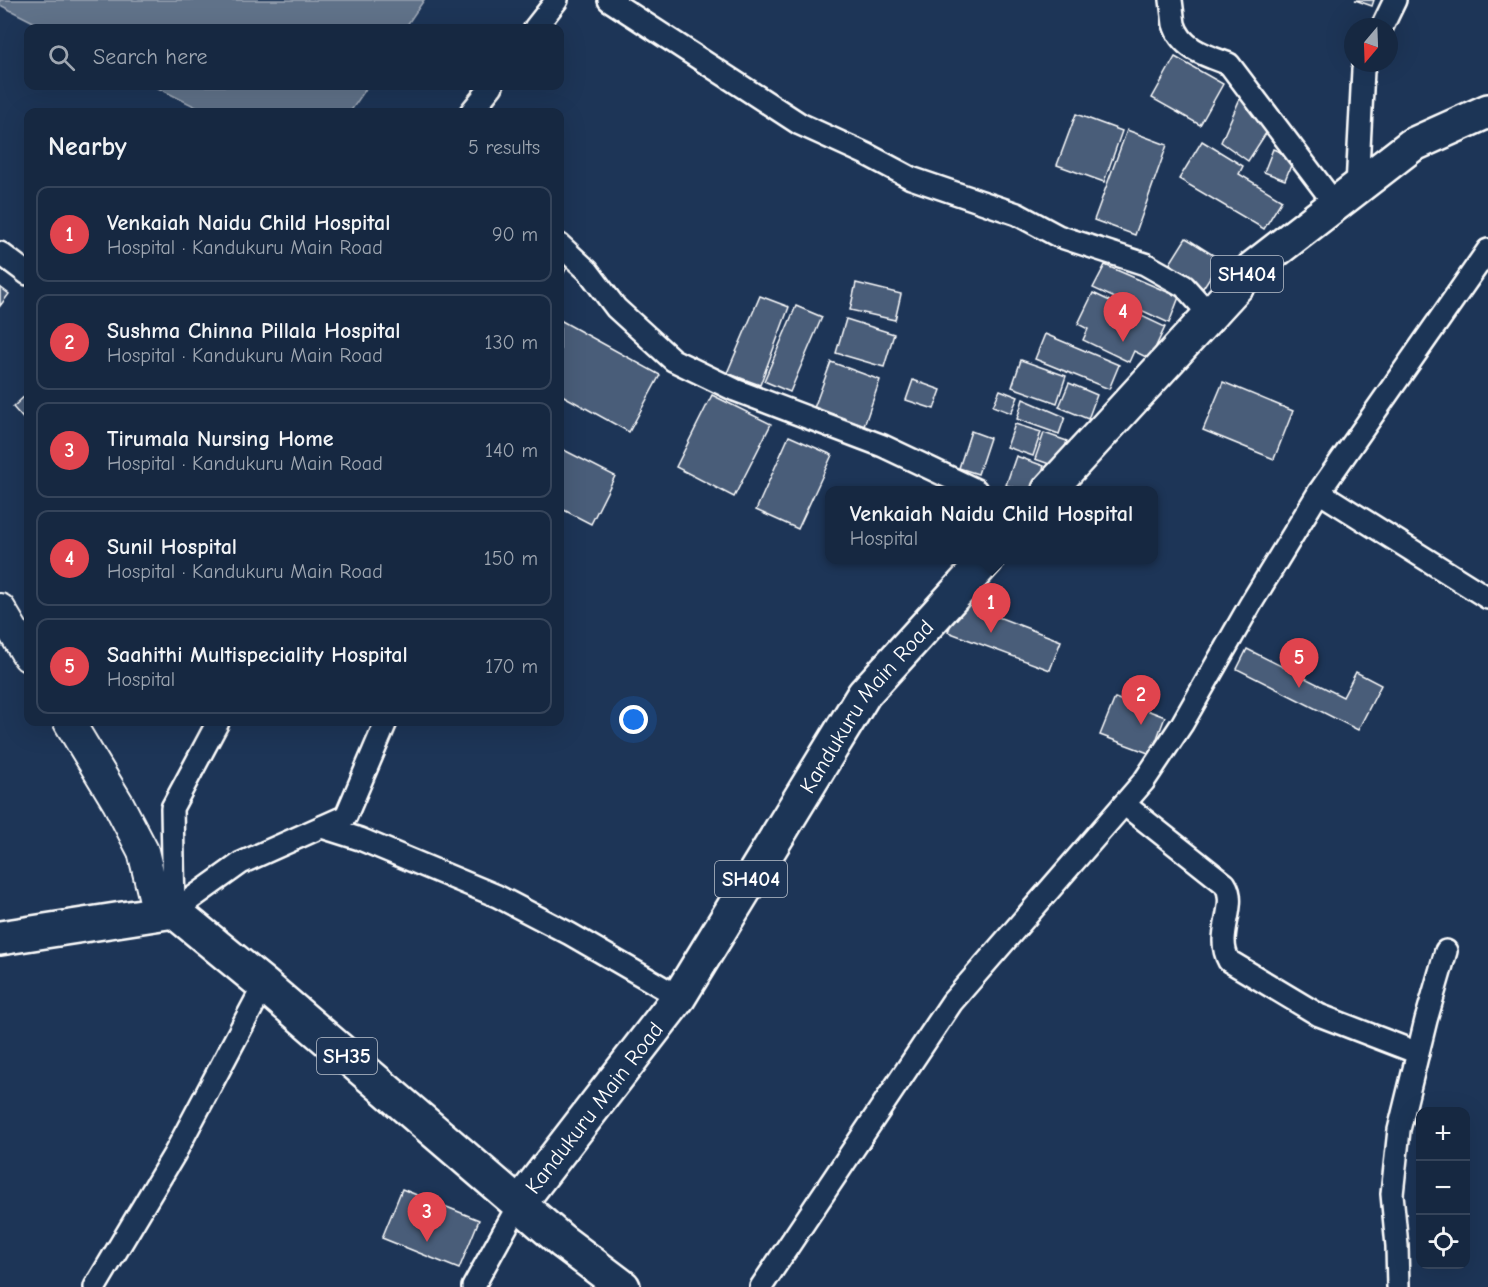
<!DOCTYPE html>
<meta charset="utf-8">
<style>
body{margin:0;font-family:"Comic Neue",sans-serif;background:#23344c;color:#f1f3f6}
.controls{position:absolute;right:18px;bottom:18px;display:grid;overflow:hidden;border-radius:12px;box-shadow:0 6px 24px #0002}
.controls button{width:54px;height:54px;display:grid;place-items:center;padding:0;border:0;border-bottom:2px solid #35445a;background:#162841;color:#f1f3f6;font:30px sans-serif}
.compass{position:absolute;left:1344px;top:18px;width:54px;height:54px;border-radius:50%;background:#162841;box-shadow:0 6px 24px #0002;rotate:199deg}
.you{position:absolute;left:634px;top:720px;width:21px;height:21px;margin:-15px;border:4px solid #fff;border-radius:50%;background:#1a73e8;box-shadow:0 0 0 9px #1a73e833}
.badge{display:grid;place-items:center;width:39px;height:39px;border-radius:50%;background:#ffd166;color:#fff;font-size:20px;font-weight:700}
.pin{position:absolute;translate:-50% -50px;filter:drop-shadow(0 2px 3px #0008)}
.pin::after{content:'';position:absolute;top:32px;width:21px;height:18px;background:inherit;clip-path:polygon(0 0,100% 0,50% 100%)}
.popup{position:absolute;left:825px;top:486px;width:333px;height:78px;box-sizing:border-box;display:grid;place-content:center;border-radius:12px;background:#162841;filter:drop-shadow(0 2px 4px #0005);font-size:20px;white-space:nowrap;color:#9ea6b1}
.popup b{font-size:22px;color:#f1f3f6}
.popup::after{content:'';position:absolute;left:50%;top:100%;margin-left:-12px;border:12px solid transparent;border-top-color:#162841}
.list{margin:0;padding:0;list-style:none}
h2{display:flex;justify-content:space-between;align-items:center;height:78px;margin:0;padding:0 24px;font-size:26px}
h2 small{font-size:20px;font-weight:400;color:#9ea6b1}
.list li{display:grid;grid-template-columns:39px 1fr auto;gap:18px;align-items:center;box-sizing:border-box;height:96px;margin:0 12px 12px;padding:0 12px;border:2px solid #35445a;border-radius:12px}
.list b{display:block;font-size:22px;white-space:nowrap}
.list p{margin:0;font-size:20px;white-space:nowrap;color:#9ea6b1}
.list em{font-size:20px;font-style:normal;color:#9ea6b1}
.icon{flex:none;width:33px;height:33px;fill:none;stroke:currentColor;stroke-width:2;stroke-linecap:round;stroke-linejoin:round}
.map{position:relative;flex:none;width:1488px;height:1287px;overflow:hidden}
.search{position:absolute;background:#162841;box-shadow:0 6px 24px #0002;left:24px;top:24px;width:540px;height:66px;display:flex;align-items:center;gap:15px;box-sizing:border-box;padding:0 21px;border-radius:12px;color:#9ea6b1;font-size:22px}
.panel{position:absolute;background:#162841;box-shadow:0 6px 24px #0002;left:24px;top:108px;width:540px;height:618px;border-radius:12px}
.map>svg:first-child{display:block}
.water{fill:#617289;stroke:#a0aab8;stroke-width:1.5}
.building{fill:#4a5d79;stroke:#fff;stroke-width:1.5}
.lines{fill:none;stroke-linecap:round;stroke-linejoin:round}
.street-casing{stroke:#fff;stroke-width:26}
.secondary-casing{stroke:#fff;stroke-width:34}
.primary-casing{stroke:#fff;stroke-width:38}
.street{stroke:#1d3557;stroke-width:21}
.secondary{stroke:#1d3557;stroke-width:30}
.primary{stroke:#1d3557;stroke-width:33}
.labels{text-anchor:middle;stroke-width:4.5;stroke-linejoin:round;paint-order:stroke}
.shield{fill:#1d3557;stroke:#bbc2cd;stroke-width:1.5}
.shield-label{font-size:21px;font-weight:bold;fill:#fff}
.street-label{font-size:22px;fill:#fff;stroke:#1d3557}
</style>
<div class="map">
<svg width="1488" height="1287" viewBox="0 0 1488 1287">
<rect width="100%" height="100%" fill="#1d3557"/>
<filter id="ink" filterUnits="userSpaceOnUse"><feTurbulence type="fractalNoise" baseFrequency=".0167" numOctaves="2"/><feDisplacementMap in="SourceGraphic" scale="12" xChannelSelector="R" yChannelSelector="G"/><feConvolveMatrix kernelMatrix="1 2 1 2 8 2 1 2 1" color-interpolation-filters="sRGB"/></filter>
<g filter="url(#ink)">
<g class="water">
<polygon points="0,0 424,0 405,28 45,28 0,5"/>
<polygon points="154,86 368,86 350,112 206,112"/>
</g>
<g class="building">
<polygon points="1355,0 1374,0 1372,6"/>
<polygon points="1175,57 1223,84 1200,125 1152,98"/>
<polygon points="1242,94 1270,127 1248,161 1221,142"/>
<polygon points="1076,114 1122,131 1104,182 1057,165"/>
<polygon points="1127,130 1167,145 1135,235 1094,220"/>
<polygon points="1202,141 1243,166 1239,174 1282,200 1264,229 1179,179"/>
<polygon points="1273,149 1294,158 1285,180 1264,172"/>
<polygon points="1186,238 1221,260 1203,288 1169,265"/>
<polygon points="560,258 569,264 560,280"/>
<polygon points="1105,265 1179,297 1169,323 1093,288"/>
<polygon points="856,283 901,294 895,320 850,310"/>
<polygon points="0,287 9,294 0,306"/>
<polygon points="1093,293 1165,327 1150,359 1134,351 1129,362 1083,340 1088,329 1078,324"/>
<polygon points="760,296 789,307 760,385 727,373"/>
<polygon points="796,306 822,317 790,392 764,381"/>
<polygon points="846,319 894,334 884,367 836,353"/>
<polygon points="560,320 660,375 629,432 560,394"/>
<polygon points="1045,334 1119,365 1109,389 1035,359"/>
<polygon points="1021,360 1066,376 1057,403 1012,387"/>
<polygon points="831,362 880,380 864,426 814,408"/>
<polygon points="913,380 941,390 934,409 906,400"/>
<polygon points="1223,382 1293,411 1274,459 1203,430"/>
<polygon points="1069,383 1097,395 1088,419 1059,407"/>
<polygon points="1000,390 1018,397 1011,413 993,406"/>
<polygon points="28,393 28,424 13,407"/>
<polygon points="712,395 771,424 734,497 676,467"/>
<polygon points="1023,399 1065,417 1059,434 1017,419"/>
<polygon points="1015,424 1041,432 1033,456 1007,447"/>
<polygon points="971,431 990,438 978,474 959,468"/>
<polygon points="1044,433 1067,441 1058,467 1035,459"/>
<polygon points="789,436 832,455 798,529 756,510"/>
<polygon points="560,448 615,476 591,524 560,508"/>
<polygon points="1016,456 1044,466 1035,490 1020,490 1006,485"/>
<polygon points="959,602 1061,641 1050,670 948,632"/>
<polygon points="1247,649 1343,697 1356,672 1381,685 1358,730 1237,669"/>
<polygon points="1115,698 1165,717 1151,754 1100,735"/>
<polygon points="402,1189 479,1220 459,1269 382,1238"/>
</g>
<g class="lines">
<defs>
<g id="street">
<polyline points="609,0 800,124 866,154 911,178 1017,214 1058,236 1145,264 1184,286 1210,315"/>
<path d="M1171 0C1172 8 1173 16 1174 24 1181 49 1207 56 1229 64L1335 204"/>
<polyline points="1382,27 1395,0"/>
<polyline points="535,28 557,0"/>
<polyline points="471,112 492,86"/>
<polyline points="1357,187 1363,70 1366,63"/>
<polyline points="560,245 588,271 616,308 673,360 735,390 883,446 976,490"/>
<polyline points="0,253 28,274"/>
<polyline points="1319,492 1488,598"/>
<path d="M1124 804 1225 884C1239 905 1214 935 1229 961L1319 1015 1418 1053"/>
<polyline points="322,827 360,839 497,896 570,934 679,997"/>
<polyline points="174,911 241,863 346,816 386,722"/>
<polyline points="174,911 172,808 218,722"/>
<polyline points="95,1287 175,1153 264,985"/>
<polyline points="473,1287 519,1204"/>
<polyline points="761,1287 952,1002 1144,781 1182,724 1250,605 1319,492 1488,250"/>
<polyline points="1398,1287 1397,1246 1392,1194 1399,1130 1426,1020 1446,951"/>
</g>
<g id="secondary">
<polyline points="0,609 28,656"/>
<polyline points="69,722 118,803 143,851 158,913"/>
</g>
<g id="primary">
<polyline points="1049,490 1253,268 1412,145 1488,111"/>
<polyline points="0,938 174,911 264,985 562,1241 623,1287"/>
<path id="s1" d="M519 1204 679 997 864 694 986 560"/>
</g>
</defs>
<use href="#street" class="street-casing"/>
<use href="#secondary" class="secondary-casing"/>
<use href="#primary" class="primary-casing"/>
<use href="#street" class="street"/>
<use href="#secondary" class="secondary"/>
<use href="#primary" class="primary"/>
</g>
</g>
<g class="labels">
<g class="shield">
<rect x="1211" y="256" width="72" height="36" rx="4.5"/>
<rect x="715" y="861" width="72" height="36" rx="4.5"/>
<rect x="317" y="1038" width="60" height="36" rx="4.5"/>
</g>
<g class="shield-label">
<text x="1247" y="281">SH404</text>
<text x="751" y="886">SH404</text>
<text x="347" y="1063">SH35</text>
</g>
<g class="street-label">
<text dy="8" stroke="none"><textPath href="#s1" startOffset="608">Kandukuru Main Road</textPath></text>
<text dy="8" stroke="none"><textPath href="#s1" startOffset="122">Kandukuru Main Road</textPath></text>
</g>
</g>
</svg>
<div class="controls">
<button>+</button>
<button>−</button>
<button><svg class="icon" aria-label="locate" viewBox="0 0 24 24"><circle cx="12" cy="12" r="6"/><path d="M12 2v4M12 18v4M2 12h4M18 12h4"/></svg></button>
</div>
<svg class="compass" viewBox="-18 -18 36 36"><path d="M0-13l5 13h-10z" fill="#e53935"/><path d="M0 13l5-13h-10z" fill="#9ea6b1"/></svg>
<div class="you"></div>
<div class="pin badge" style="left:991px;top:633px;background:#e0444e">1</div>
<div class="popup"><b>Venkaiah Naidu Child Hospital</b>Hospital</div>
<div class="pin badge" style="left:1141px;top:725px;background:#e0444e">2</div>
<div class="pin badge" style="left:427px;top:1242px;background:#e0444e">3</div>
<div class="pin badge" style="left:1123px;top:342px;background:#e0444e">4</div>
<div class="pin badge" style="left:1299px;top:688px;background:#e0444e">5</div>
<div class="search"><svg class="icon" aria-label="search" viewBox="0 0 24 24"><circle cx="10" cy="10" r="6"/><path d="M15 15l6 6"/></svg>Search here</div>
<section class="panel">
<h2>Nearby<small>5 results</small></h2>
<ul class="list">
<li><span class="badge" style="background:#e0444e">1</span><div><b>Venkaiah Naidu Child Hospital</b><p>Hospital · Kandukuru Main Road</p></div><em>90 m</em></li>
<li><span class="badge" style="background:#e0444e">2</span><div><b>Sushma Chinna Pillala Hospital</b><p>Hospital · Kandukuru Main Road</p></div><em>130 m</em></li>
<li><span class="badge" style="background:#e0444e">3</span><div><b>Tirumala Nursing Home</b><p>Hospital · Kandukuru Main Road</p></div><em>140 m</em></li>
<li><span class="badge" style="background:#e0444e">4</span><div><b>Sunil Hospital</b><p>Hospital · Kandukuru Main Road</p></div><em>150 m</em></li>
<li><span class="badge" style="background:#e0444e">5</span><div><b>Saahithi Multispeciality Hospital</b><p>Hospital</p></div><em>170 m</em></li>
</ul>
</section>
</div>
